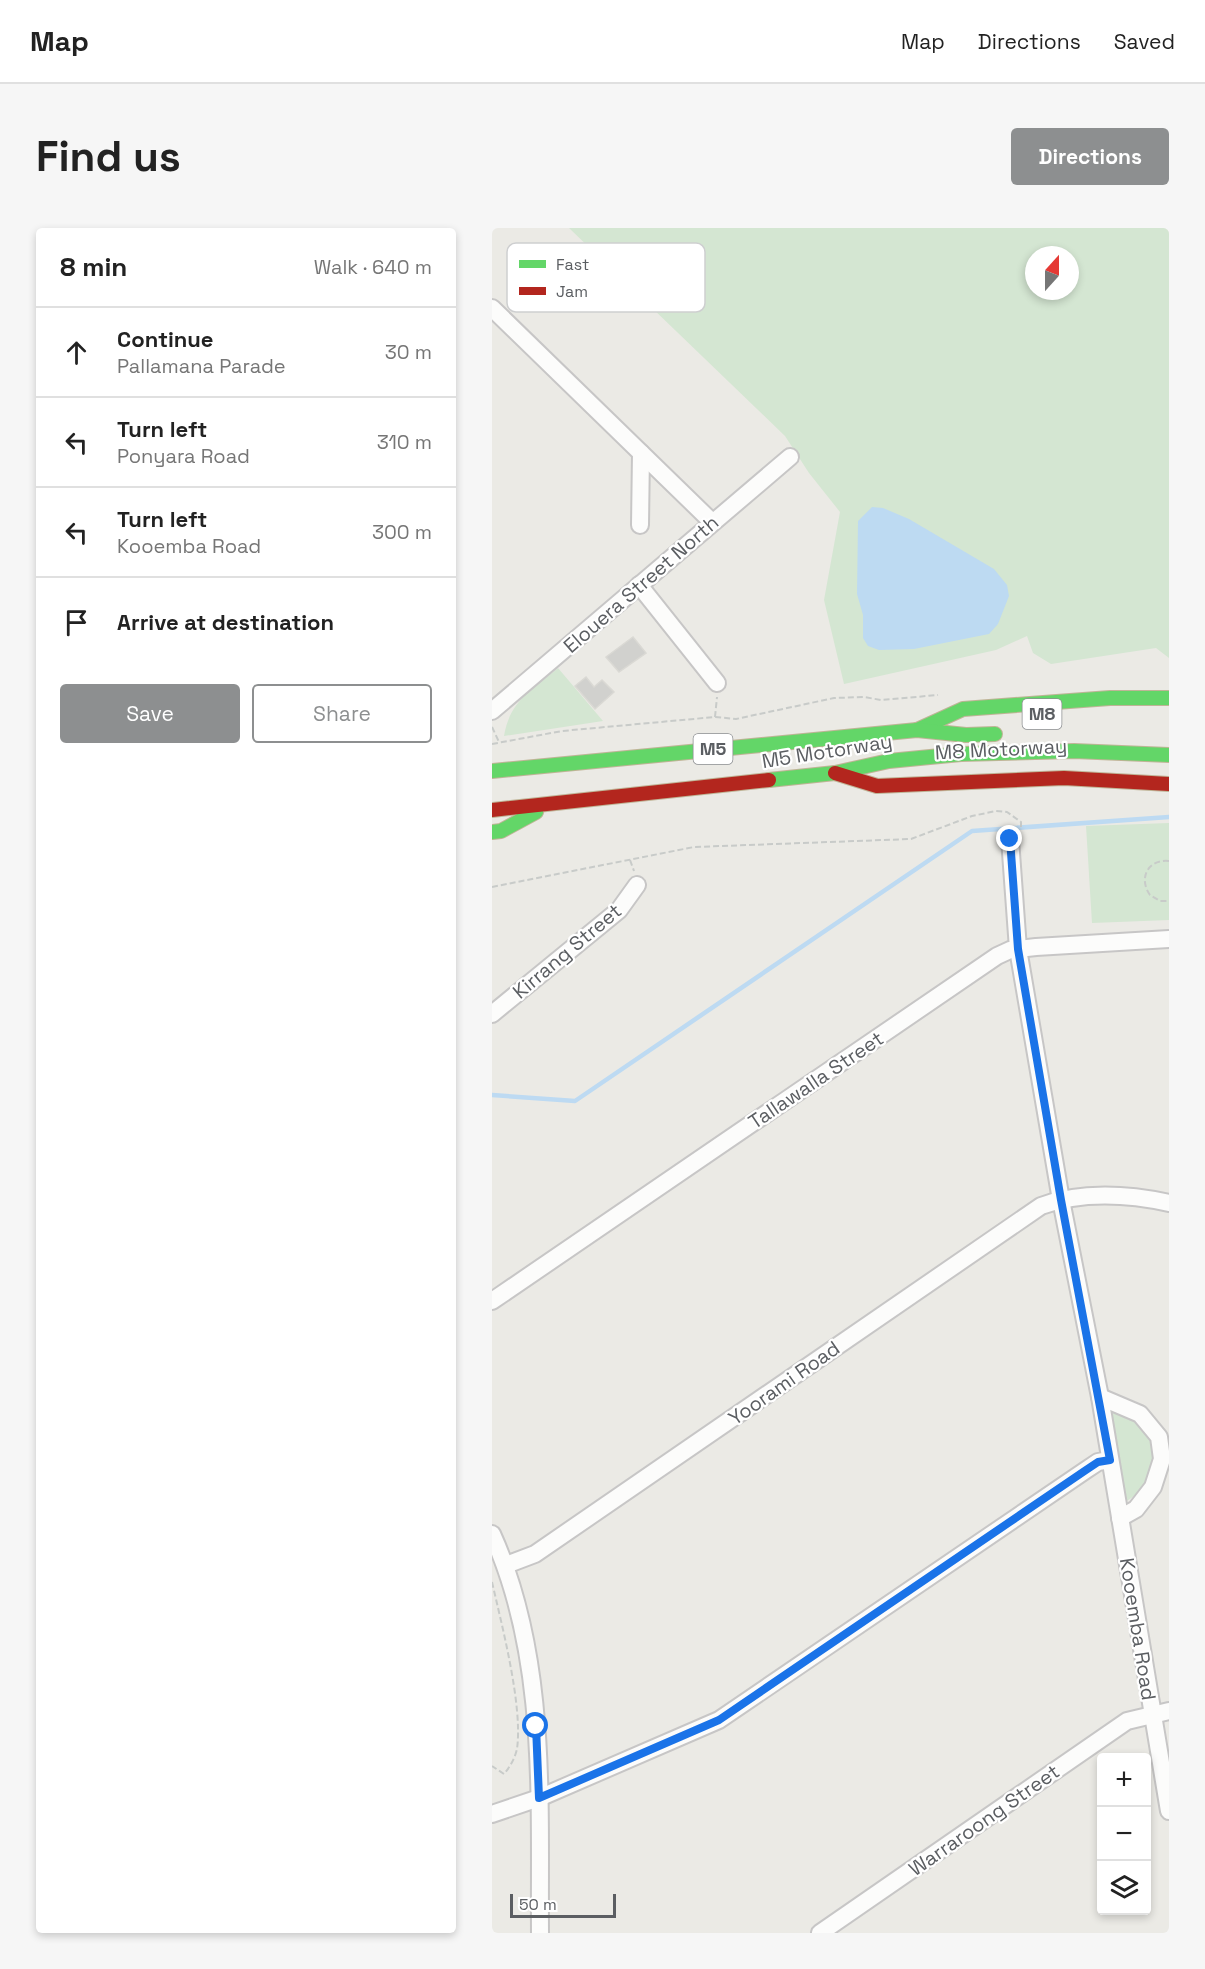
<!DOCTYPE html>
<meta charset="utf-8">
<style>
body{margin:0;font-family:"Space Grotesk",sans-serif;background:#f6f6f6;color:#222}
.controls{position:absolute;right:18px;bottom:18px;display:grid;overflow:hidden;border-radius:6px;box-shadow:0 3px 9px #0003}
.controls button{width:54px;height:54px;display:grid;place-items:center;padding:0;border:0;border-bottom:2px solid #e0e0e0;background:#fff;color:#222;font:30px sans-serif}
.compass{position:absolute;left:533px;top:18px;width:54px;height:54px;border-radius:50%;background:#fff;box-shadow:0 3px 9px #0003;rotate:21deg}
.scale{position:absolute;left:18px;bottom:15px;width:106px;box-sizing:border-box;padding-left:6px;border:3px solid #5b5e62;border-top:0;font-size:16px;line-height:21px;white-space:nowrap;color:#5b5e62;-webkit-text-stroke:4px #fff;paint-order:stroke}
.stop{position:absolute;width:18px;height:18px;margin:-14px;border:4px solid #1a73e8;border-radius:50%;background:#fff}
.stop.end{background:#1a73e8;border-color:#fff;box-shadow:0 2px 6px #0008}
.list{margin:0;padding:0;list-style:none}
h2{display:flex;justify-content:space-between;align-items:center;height:78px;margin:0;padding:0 24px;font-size:26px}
h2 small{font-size:20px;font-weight:400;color:#767676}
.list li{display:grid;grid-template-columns:39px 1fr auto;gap:18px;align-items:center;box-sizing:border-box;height:90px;padding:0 24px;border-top:2px solid #e0e0e0}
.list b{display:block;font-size:22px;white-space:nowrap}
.list p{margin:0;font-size:20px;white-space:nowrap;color:#767676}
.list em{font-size:20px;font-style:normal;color:#767676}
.actions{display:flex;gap:12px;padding:18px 24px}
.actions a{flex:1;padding:14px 0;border:2px solid #8d8f90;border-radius:6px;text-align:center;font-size:21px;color:#8d8f90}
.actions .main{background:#8d8f90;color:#fff}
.icon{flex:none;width:33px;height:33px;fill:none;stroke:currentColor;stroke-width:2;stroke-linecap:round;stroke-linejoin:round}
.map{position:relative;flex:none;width:677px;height:1705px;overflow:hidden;border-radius:6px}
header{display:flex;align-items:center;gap:36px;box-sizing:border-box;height:84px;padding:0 30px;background:#fff;border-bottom:2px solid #e0e0e0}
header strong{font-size:28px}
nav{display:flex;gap:33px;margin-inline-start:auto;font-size:21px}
.intro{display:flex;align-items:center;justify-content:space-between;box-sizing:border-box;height:144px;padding:0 36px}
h1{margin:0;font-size:42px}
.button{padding:15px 27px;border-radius:6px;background:#8d8f90;color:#fff;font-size:21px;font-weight:700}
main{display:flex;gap:36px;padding:0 36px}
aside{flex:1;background:#fff;border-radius:6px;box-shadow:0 3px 9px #0003}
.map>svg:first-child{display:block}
.green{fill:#d4e6d2;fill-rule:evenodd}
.water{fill:#bddaf2}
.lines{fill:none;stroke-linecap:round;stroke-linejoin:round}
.stream{stroke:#bddaf2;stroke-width:4.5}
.building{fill:#d1d1ce;stroke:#dad9d4;stroke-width:1.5}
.street-casing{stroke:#c7c6c6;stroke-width:20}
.fast-casing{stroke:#bfb496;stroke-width:16}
.jam-casing{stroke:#bfb496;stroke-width:16}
.path{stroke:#c8cbc9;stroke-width:2;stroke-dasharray:6 3;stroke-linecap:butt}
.street{stroke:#fcfcfb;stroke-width:16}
.fast{stroke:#63d668;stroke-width:14}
.jam{stroke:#b3261e;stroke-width:14}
.route{stroke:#1a73e8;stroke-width:8}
.labels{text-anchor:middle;stroke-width:4.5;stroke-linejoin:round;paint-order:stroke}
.shield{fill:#fff;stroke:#8c8e91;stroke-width:1.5}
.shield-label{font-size:18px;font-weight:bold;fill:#5b5e62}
.street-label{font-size:20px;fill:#5b5e62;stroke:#fff}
.key{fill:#fff;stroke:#cecfd0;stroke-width:1.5}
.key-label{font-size:16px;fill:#5b5e62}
</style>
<header>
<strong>Map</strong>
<nav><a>Map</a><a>Directions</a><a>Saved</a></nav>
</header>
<div class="intro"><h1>Find us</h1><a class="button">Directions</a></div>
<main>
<aside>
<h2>8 min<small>Walk · 640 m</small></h2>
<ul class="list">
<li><svg class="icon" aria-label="ahead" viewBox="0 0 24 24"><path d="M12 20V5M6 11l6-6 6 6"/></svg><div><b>Continue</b><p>Pallamana Parade</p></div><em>30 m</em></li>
<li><svg class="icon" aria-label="left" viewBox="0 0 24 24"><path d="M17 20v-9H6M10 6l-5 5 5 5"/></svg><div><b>Turn left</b><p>Ponyara Road</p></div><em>310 m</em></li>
<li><svg class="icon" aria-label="left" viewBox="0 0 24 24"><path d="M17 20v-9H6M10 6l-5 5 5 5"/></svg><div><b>Turn left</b><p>Kooemba Road</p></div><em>300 m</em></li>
<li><svg class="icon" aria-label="arrive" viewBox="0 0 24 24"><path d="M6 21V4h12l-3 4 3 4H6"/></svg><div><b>Arrive at destination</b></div></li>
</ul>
<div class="actions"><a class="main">Save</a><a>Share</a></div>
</aside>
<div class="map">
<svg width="677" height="1705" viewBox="0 0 677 1705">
<rect width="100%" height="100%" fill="#ebeae5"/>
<g class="green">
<path d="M77 0H677V430L664 420 559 436 541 425 535 408 504 422 352 456 332 372 348 284 317 245 293 208ZM542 27H578V63H542Z"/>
<path d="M66 440 111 493 12 508C18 472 40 462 66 440Z"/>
<polygon points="677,595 677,692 600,695 594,598"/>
<path d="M617 1184C651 1189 669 1208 658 1242 653 1257 647 1266 633 1274Z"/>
</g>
<polygon class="water" points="380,279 391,280 417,291 502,341 515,357 517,368 506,396 497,406 422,421 387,422 376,418 371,410 371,387 365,366 366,293"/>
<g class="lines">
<polyline class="stream" points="0,867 83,873 480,603 677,589"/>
</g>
<g class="building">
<polygon points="141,409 154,425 127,444 114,429"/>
<polygon points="94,449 102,459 110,452 122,464 103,481 83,458"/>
</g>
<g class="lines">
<defs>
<g id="street">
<polyline points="0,80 220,294"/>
<polyline points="148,297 149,225"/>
<polyline points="147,357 225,455"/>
<polyline points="0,483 298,229"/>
<polyline points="518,611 526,721 569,972 608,1169 677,1583"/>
<polyline points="0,786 127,682 145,657"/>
<polyline points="0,1073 505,728 518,722 544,719 677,711"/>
<polyline points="608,1169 648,1186 667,1209 670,1231 661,1259 644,1281 628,1290"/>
<path d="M0 1306C56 1429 47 1573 48 1705"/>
<path d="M14 1337 43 1326 549 978C589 963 637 966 677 975"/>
<polyline points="0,1586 47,1570 227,1492 594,1242 606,1234 618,1232"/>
<polyline points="328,1705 635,1493 677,1483"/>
</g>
<g id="fast">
<polyline points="425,502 471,481 618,470 677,470"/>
<polyline points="0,543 425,502 474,507 503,506"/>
<polyline points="277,552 343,545 397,533 469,526 582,523 677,527"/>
<polyline points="0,604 9,603 44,584"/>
</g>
<g id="jam">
<polyline points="343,545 385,558 572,550 677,556"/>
<polyline points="0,582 277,552"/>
</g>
</defs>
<use href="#street" class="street-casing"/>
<use href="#fast" class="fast-casing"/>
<use href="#jam" class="jam-casing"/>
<g class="path">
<polyline points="223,489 225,469"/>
<polyline points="0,499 7,514"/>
<polyline points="0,516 70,503 223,489 244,491 342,470 372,469 389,472 446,467"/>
<polyline points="138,632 142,643"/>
<path d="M677 633C656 631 646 650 658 667L668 673H677"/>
<polyline points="0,659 202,619 419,611 480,588 504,583 515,584 529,594 529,602"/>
<path d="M0 1354C10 1398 31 1478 25 1521 23 1530 18 1539 12 1546L0 1538"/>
</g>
<use href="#street" class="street"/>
<use href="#fast" class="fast"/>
<use href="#jam" class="jam"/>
</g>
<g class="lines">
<polyline class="route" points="44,1498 47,1570 227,1492 594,1242 606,1234 618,1232 569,972 526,721 518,611"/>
</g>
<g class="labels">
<g class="shield">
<rect x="530.5" y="471" width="39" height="30" rx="4.5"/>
<rect x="201.5" y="506" width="39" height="30" rx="4.5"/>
</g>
<g class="shield-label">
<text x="550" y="492">M8</text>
<text x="221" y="527">M5</text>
</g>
<g class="street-label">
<text transform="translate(149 356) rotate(-41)" y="7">Elouera Street North</text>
<text transform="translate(509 521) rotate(-3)" y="7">M8 Motorway</text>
<text transform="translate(335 523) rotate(-9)" y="7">M5 Motorway</text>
<text transform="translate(75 723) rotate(-40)" y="7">Kirrang Street</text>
<text transform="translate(324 852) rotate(-34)" y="7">Tallawalla Street</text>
<text transform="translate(292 1155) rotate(-35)" y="7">Yoorami Road</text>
<text transform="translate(646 1401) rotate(81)" y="7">Kooemba Road</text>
<text transform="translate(492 1592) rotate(-35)" y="7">Warraroong Street</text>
</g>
</g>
<rect x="15" y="15" width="198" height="69" rx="9" class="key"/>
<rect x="27" y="32" width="27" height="8" fill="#63d668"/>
<rect x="27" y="59" width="27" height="8" fill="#b3261e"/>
<g class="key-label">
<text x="64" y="42">Fast</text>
<text x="64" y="69">Jam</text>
</g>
</svg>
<div class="controls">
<button>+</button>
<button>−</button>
<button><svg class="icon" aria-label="layers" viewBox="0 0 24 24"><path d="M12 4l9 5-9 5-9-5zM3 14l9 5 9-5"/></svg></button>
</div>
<svg class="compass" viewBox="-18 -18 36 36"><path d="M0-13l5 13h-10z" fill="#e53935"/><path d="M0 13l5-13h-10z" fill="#767676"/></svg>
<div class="scale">50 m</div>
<div class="stop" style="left:44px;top:1498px"></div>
<div class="stop end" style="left:518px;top:611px"></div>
</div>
</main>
